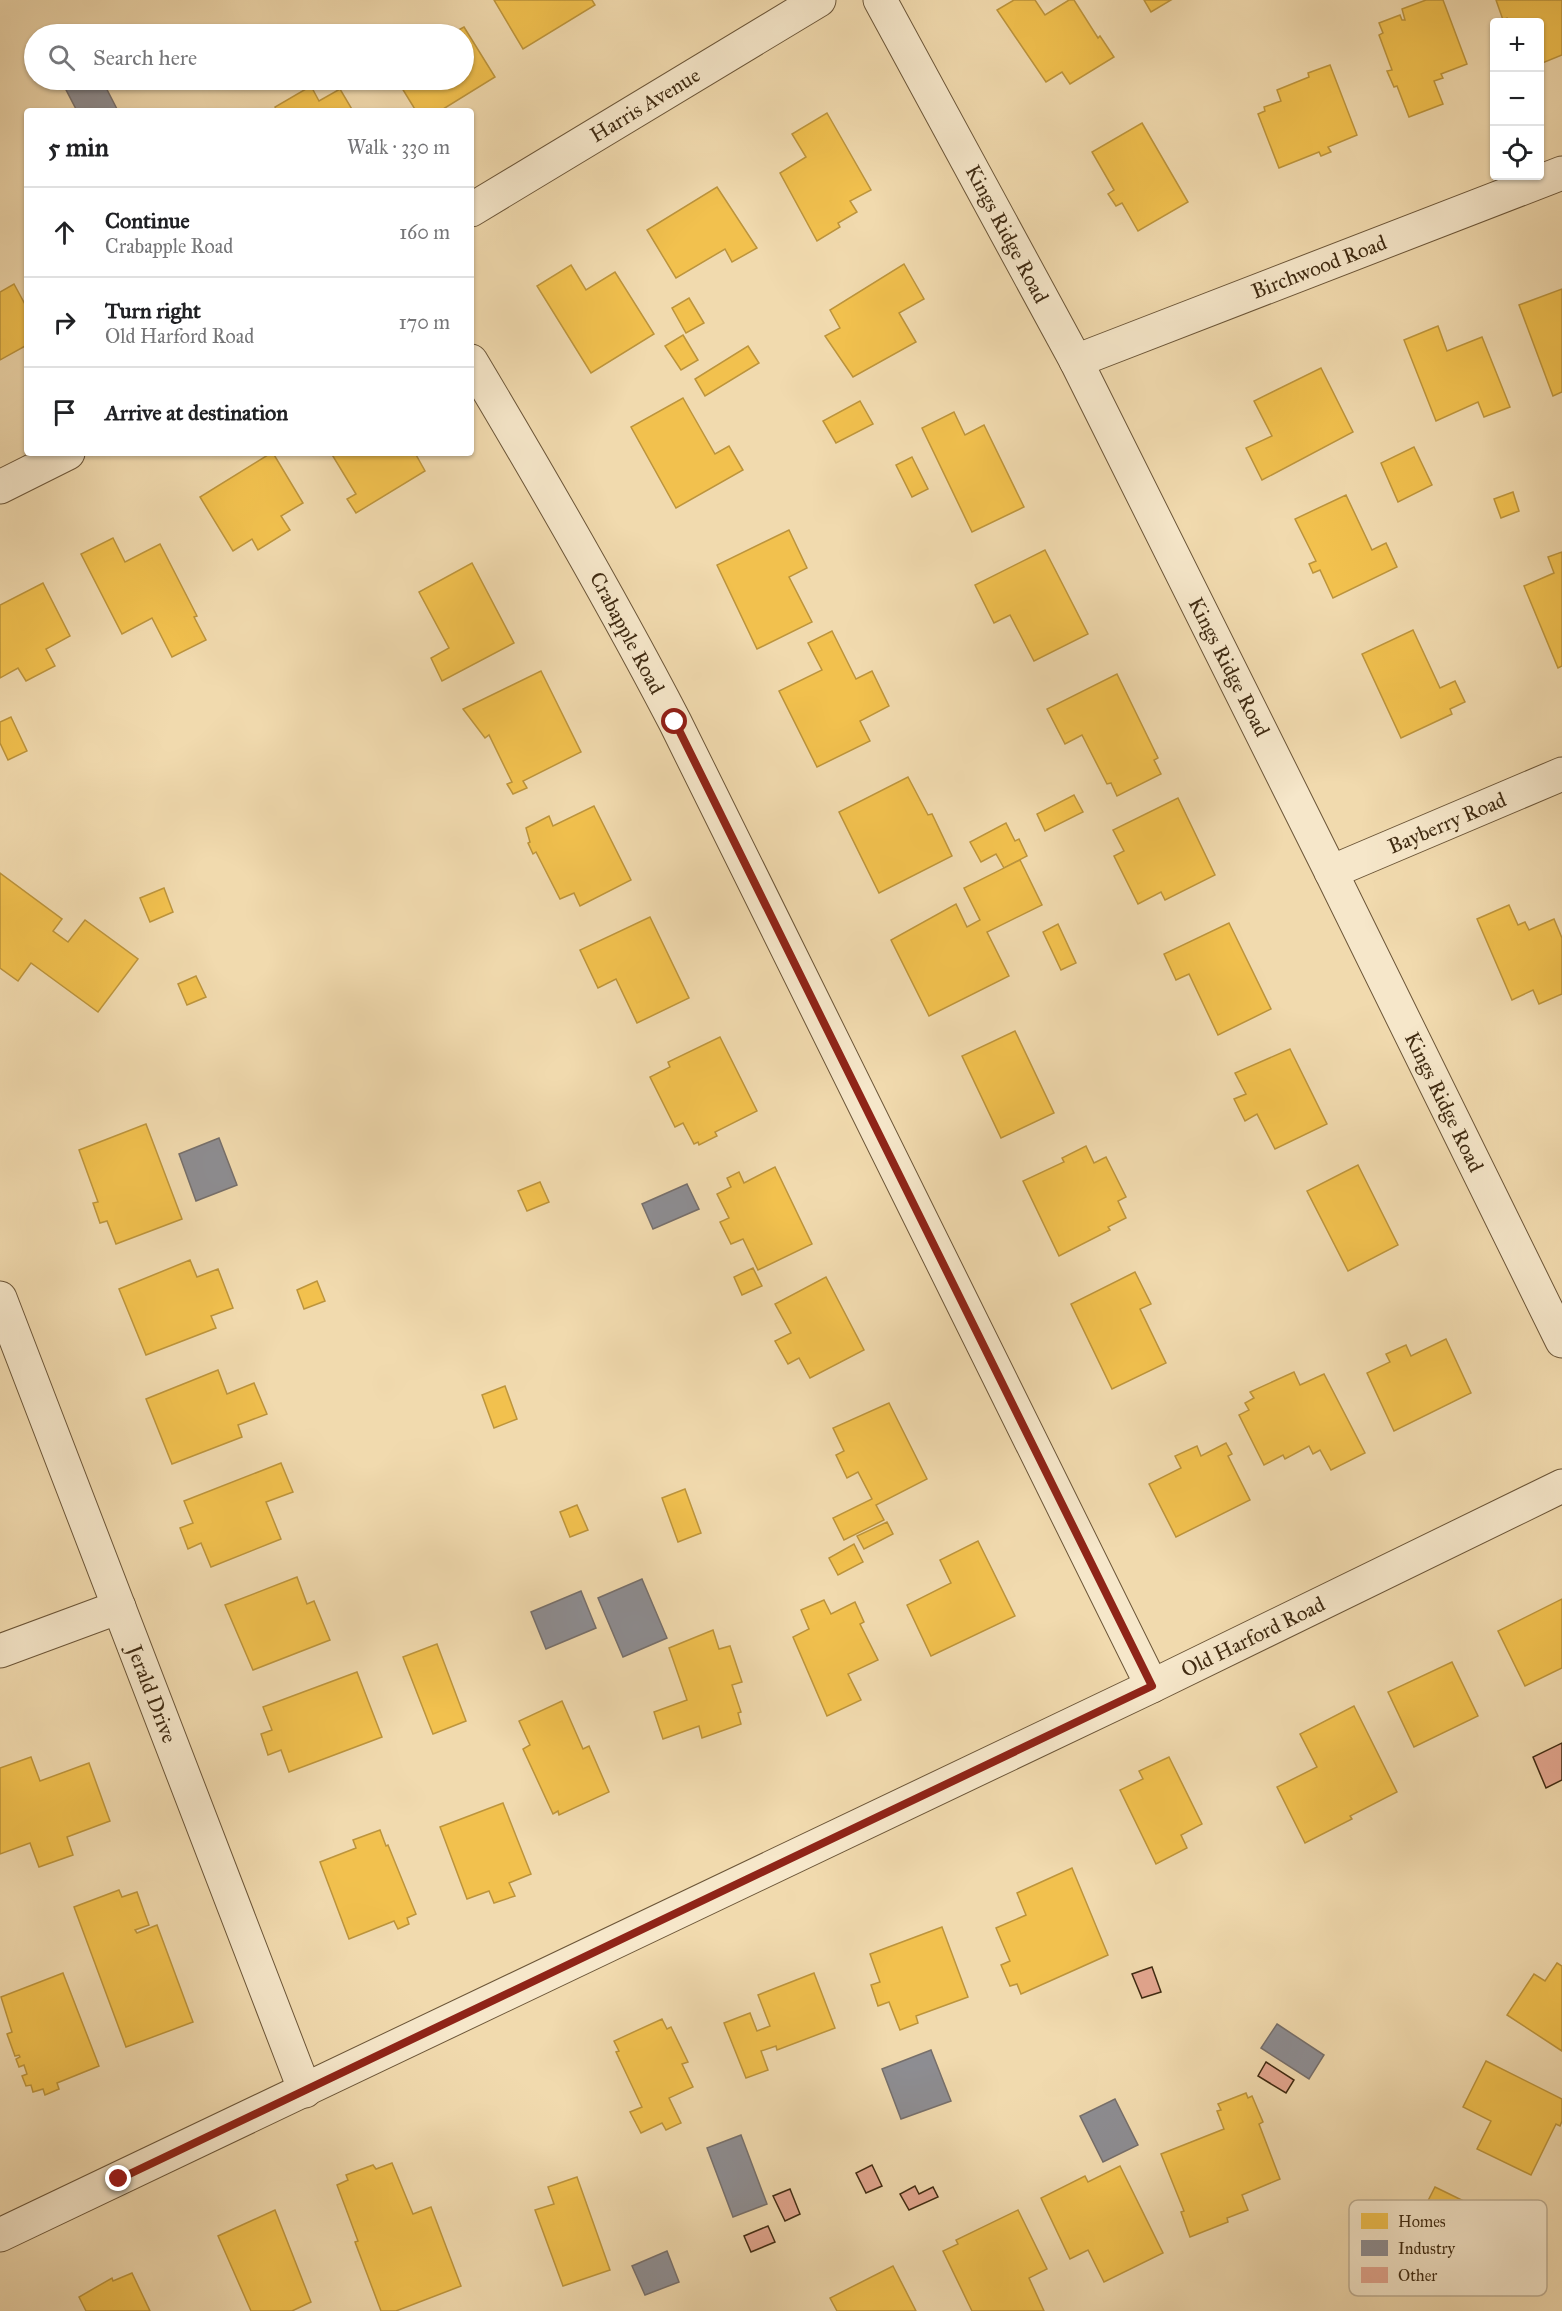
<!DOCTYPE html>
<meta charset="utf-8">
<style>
body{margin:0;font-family:"IM FELL Great Primer",serif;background:#f6f6f6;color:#202124}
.controls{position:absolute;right:18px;top:18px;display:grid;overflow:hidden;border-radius:6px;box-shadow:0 2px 4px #0004}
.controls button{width:54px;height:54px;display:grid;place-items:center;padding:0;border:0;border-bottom:2px solid #e0e0e0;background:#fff;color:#202124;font:30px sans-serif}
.stop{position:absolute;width:18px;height:18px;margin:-14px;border:4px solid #8f2418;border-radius:50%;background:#fff}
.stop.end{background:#8f2418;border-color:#fff;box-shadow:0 2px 6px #0008}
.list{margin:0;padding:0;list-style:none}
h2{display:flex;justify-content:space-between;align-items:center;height:78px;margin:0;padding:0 24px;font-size:26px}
h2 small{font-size:20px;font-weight:400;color:#757577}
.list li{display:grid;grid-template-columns:39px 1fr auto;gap:18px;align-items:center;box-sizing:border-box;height:90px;padding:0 24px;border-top:2px solid #e0e0e0}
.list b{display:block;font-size:22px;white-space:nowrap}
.list p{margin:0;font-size:20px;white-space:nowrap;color:#757577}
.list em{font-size:20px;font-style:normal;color:#757577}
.icon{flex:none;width:33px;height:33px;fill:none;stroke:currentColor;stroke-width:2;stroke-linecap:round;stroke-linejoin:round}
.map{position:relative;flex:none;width:1562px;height:2311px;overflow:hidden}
.search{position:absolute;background:#fff;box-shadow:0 2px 4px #0004;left:24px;top:24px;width:450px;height:66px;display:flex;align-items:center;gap:15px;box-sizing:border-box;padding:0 21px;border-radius:33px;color:#757577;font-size:22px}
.panel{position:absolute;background:#fff;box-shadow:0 2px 4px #0004;left:24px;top:108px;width:450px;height:348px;border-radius:6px}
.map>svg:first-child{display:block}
.homes{fill:#f2c14e;stroke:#bc943c;stroke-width:1.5}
.industry{fill:#8d8d92;stroke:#766f6b;stroke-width:1.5}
.building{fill:#e3a68f;stroke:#3f2a11;stroke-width:1.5}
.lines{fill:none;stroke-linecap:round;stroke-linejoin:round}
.minor-casing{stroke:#6c5638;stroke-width:35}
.tertiary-casing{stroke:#6c5638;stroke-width:35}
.minor{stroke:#f6e7ca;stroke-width:33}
.tertiary{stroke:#f6e7ca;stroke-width:33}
.route{stroke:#8f2418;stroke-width:8}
.labels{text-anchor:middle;stroke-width:6;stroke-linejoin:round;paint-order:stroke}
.street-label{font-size:21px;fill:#3f2a11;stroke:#f6e7ca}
.key{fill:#f6e7ca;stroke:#bfae92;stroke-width:1.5}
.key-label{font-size:16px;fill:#3f2a11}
</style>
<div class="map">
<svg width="1562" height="2311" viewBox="0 0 1562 2311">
<rect width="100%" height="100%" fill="#f1daae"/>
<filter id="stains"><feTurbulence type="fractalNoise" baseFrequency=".00333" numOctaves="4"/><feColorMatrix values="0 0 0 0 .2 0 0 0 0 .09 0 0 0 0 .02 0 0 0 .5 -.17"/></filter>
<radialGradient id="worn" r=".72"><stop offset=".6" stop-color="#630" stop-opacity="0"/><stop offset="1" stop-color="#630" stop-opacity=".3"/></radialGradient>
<g class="homes">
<polygon points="494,0 592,0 595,5 523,49"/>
<polygon points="1014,0 1035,0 1045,15 1069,0 1074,0 1098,38 1100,36 1114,57 1070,84 1062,72 1046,82 997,10"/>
<polygon points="1144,0 1171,0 1151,12"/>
<polygon points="1426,0 1443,0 1467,64 1441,74 1443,78 1434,81 1443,104 1409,117 1397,86 1394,87 1387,71 1392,70 1379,35 1383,33 1379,23 1400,15 1402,20 1405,20 1402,9"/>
<polygon points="1496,0 1562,0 1562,55 1540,64 1540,22 1508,22 1507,18 1503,20"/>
<polygon points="464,27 495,77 440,111 416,111 397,80 464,80 464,34 451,34"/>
<polygon points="1330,65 1357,135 1328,147 1331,152 1321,156 1319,152 1279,168 1258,114 1265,111 1264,107 1281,101 1277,90 1309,77 1308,73"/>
<polygon points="311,86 319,101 340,89 353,111 277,111 275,107"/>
<polygon points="827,113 871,190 850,201 857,212 838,223 840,227 817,241 780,173 806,157 792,134"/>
<polygon points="1142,123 1188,202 1138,231 1122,203 1116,206 1108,194 1114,190 1092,152"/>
<polygon points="717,187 757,248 732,262 725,249 676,278 647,230"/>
<polygon points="904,264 924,299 899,313 916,342 853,377 825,336 840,328 830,310"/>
<polygon points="571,265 586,290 615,272 654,334 591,373 537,286"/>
<polygon points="14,284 27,308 27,345 0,360 0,292"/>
<polygon points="1562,289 1562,392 1553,396 1519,305"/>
<polygon points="689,298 704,323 686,333 672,308"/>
<polygon points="1438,326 1447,351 1482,337 1510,407 1484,417 1478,402 1436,421 1404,340"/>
<polygon points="683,335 698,360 681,370 665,346"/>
<polygon points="748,346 759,363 705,396 695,379"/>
<polygon points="1321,368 1353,432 1262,480 1246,448 1272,436 1254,401"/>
<polygon points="683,398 715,454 729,446 743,470 676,508 631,427"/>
<polygon points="860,401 873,424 836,443 823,421"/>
<polygon points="954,412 965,435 984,425 1024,507 972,532 922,428"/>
<polygon points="1414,447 1432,485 1398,502 1381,463"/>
<polygon points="271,453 273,453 303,503 281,516 290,530 258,550 252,539 233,551 200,497"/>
<polygon points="331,453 415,453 425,471 356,513 347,499 356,494"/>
<polygon points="912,457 928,489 912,497 896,465"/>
<polygon points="1513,492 1519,511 1501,518 1494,499"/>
<polygon points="1346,495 1372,550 1386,543 1397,567 1333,598 1320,570 1313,573 1309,564 1316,561 1295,519"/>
<polygon points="789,530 807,568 789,577 812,622 757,649 717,565"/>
<polygon points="113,538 125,562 160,544 197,616 194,617 206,640 172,657 152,618 122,634 81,554"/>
<polygon points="1045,550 1088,634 1034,661 1010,615 994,623 975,585"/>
<polygon points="1562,552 1562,666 1558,668 1524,586 1554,573 1548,557"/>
<polygon points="472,563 514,643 442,681 431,658 449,648 419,592"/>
<polygon points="43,583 70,636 46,649 55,666 26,681 18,668 0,678 0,605"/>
<polygon points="1413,630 1440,688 1455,681 1465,702 1450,709 1452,714 1401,738 1362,654"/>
<polygon points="832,631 856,679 872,671 889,706 860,721 870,741 817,767 779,691 822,670 808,643"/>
<polygon points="541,671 581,752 523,781 527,788 513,794 507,784 512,782 489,735 485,738 463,709"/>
<polygon points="1117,674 1158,758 1154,760 1161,774 1117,796 1111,783 1107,784 1082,735 1065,744 1047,709"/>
<polygon points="11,717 27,751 8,760 0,743 0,722"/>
<polygon points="908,777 928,815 932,814 952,856 879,893 839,812"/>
<polygon points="1074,795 1083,812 1045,831 1037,814"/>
<polygon points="1178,798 1215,875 1165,900 1161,892 1138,904 1114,856 1124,851 1113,830"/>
<polygon points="594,806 631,880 580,906 574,893 560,899 536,852 533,854 528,843 530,842 526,828 549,816 553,826"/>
<polygon points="1006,823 1015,841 1019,839 1027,856 1004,868 996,854 981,862 970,842"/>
<polygon points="1020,860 1042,905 987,932 1009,976 929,1016 891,940 956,904 967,927 980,920 964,888"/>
<polygon points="0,873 62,919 53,931 68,942 85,920 138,959 98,1012 31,963 18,981 0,968"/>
<polygon points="164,888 173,912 150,922 140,898"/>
<polygon points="1509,905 1518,925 1525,922 1529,930 1554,919 1562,938 1562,994 1539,1004 1533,990 1512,1000 1477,919"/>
<polygon points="650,917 689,998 637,1023 616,979 598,988 580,950"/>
<polygon points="1229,923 1271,1009 1218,1035 1189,974 1176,980 1164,954"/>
<polygon points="1058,924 1076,963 1061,970 1043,932"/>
<polygon points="196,976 206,997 187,1005 178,984"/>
<polygon points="1015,1031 1054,1113 1001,1138 962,1056"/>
<polygon points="720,1037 757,1111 715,1132 717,1136 699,1145 698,1142 694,1144 683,1123 675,1127 650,1077 670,1067 668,1062"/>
<polygon points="1290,1049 1327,1124 1275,1149 1257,1114 1245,1121 1234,1099 1246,1094 1235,1073"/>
<polygon points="146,1124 182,1219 116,1244 107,1221 100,1223 93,1203 98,1202 79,1150"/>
<polygon points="1086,1146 1094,1163 1106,1157 1126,1197 1118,1201 1126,1218 1108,1227 1110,1230 1059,1256 1023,1181 1064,1162 1062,1158"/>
<polygon points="1358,1165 1398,1245 1348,1271 1307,1191"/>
<polygon points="775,1167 812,1244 758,1270 743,1239 731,1244 720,1222 729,1218 717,1194 731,1187 727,1178 739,1172 744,1183"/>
<polygon points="540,1182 549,1202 527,1211 518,1191"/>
<polygon points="190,1260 197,1277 218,1269 233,1308 211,1316 216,1328 146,1355 119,1289"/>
<polygon points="753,1268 762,1286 742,1295 734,1277"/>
<polygon points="1135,1272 1151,1304 1140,1309 1166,1363 1112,1389 1071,1304"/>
<polygon points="826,1277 864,1350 810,1378 799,1358 788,1364 775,1341 791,1333 775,1304"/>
<polygon points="317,1281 325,1301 304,1309 297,1290"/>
<polygon points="1446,1339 1471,1393 1394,1431 1367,1373 1390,1362 1386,1354 1406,1345 1411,1356"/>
<polygon points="218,1370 227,1394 254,1383 267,1414 238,1425 242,1437 172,1464 146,1399"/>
<polygon points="1294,1372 1300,1385 1324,1374 1365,1453 1331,1470 1320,1450 1313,1454 1309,1446 1285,1459 1283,1455 1264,1465 1239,1415 1249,1410 1245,1403 1254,1398 1250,1392"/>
<polygon points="505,1386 517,1419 494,1428 482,1395"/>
<polygon points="889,1403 927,1479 876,1505 884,1520 844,1540 833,1518 872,1499 858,1472 847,1478 836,1455 844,1451 833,1428"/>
<polygon points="1226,1443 1232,1454 1228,1456 1250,1500 1176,1537 1149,1484 1181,1468 1175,1456 1197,1446 1201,1456"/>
<polygon points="281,1463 293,1492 266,1502 281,1539 211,1567 201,1543 188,1549 180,1528 193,1523 184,1501"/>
<polygon points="685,1489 701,1533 678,1542 662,1498"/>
<polygon points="577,1505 588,1530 570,1537 560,1512"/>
<polygon points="887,1522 893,1534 864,1549 857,1536"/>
<polygon points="978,1541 1015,1616 931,1656 907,1605 951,1583 940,1560"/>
<polygon points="854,1544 863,1562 838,1575 829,1558"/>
<polygon points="297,1577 307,1604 314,1601 330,1640 253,1670 225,1605"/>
<polygon points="1562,1599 1562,1668 1525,1686 1498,1631"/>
<polygon points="824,1600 831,1614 855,1602 864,1622 860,1624 878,1660 848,1674 861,1700 827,1716 793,1637 809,1629 801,1610"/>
<polygon points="713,1630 719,1649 730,1646 742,1682 732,1685 741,1712 738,1713 741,1724 702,1738 699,1726 663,1739 654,1712 687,1700 669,1648"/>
<polygon points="437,1644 466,1721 433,1734 403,1657"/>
<polygon points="1452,1662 1478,1716 1414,1747 1388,1692"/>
<polygon points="357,1672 382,1737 289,1772 281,1750 268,1755 261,1734 272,1730 263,1707"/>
<polygon points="562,1701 583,1749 589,1746 609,1792 559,1815 558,1811 553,1814 523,1749 530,1745 519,1721"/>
<polygon points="1354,1706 1397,1792 1350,1816 1352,1819 1305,1843 1277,1787 1317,1767 1300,1734"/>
<polygon points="31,1757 40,1781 89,1763 110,1821 67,1837 73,1855 39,1867 30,1843 0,1854 0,1768"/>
<polygon points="1169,1757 1202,1824 1181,1835 1187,1848 1156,1864 1120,1790 1143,1779 1139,1771"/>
<polygon points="503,1803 531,1874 509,1883 515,1896 494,1903 489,1891 467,1899 440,1827"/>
<polygon points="380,1830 386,1846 388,1845 416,1914 407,1918 409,1924 398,1929 394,1921 349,1939 320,1862 356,1848 353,1840"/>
<polygon points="1072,1868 1108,1955 1021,1994 1017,1984 1010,1986 1001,1965 1010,1961 996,1928 1026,1915 1017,1893"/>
<polygon points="119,1890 122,1897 137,1892 149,1925 135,1930 137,1933 157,1925 193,2022 126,2047 74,1907"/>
<polygon points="942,1927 968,1997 916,2016 918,2023 900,2030 889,2002 878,2006 871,1985 880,1982 870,1954"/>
<polygon points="1557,1963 1562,1966 1562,2051 1507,2015 1534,1974 1545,1981"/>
<polygon points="63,1973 99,2066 57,2083 59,2089 45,2095 43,2089 33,2092 31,2085 26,2086 22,2076 27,2074 24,2065 19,2067 16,2059 20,2057 19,2055 15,2056 7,2034 12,2032 1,1997"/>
<polygon points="814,1973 835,2028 777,2050 776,2046 761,2051 768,2070 746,2078 724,2023 750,2013 757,2031 770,2026 758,1995"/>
<polygon points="662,2019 667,2029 671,2027 688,2062 682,2064 693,2087 669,2098 681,2123 666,2130 662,2123 641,2133 630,2112 642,2107 616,2052 619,2051 614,2041"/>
<polygon points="1486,2061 1562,2099 1562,2121 1560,2126 1556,2124 1531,2175 1477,2149 1491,2121 1463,2107"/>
<polygon points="1246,2093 1248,2098 1252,2096 1263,2122 1259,2124 1280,2179 1242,2195 1248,2210 1227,2218 1228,2222 1190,2237 1181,2212 1184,2211 1161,2154 1224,2129 1217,2111 1221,2110 1218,2104"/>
<polygon points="392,2163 413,2214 431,2207 461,2286 396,2311 381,2311 355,2242 358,2241 337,2185 348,2180 346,2175 373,2165 376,2169"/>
<polygon points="1120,2166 1163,2253 1104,2282 1088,2250 1070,2259 1041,2198 1085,2176 1088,2182"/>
<polygon points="577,2177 610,2270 563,2286 535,2210 554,2204 548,2187"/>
<polygon points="1435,2187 1511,2224 1482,2282 1408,2240"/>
<polygon points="275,2210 311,2302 292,2311 251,2311 218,2236"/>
<polygon points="1018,2210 1047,2269 1029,2278 1044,2311 972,2311 943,2251 958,2244 956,2240"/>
<polygon points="893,2266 916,2311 837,2311 830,2298"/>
<polygon points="132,2273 150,2311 86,2311 79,2297 112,2278 113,2281"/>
</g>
<g class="industry">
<polygon points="66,80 102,80 118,111 77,111 62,82"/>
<polygon points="219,1138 237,1185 196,1201 179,1154"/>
<polygon points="687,1184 699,1209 653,1229 642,1204"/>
<polygon points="642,1579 667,1638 623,1657 598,1598"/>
<polygon points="581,1591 596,1628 546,1649 531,1612"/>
<polygon points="1277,2024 1324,2055 1309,2079 1261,2048"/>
<polygon points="931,2050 951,2101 901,2119 882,2069"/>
<polygon points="1115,2099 1138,2145 1103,2162 1080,2116"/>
<polygon points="741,2135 767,2204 733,2217 707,2148"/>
<polygon points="667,2251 679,2282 645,2295 632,2266"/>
</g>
<g class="building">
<polygon points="1562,1743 1562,1780 1546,1788 1533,1757"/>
<polygon points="1152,1967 1161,1992 1142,1998 1132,1974"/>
<polygon points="1266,2062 1294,2080 1286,2093 1258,2076"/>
<polygon points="872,2165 882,2186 866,2193 856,2173"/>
<polygon points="915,2186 919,2194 933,2187 938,2197 909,2210 900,2194"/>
<polygon points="790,2189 800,2214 785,2221 773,2196"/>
<polygon points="768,2226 775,2242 751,2252 744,2236"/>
</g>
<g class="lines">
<defs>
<g id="minor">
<polyline points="880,0 1076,361 1331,872 1562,1341"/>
<polyline points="471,210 819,0"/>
<path d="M471 361C542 480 611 599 675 722L1152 1686"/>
<polyline points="1076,361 1562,173"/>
<polyline points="0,487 68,453"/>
<polyline points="1331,872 1562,774"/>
<polyline points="0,1298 305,2091"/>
<polyline points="0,1651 119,1607"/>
</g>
<polyline id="tertiary" points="0,2235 1152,1686 1562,1486"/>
</defs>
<use href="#minor" class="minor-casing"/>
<use href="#tertiary" class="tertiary-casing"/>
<use href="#minor" class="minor"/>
<use href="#tertiary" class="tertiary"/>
</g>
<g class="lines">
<polyline class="route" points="119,2179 1152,1686 675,722"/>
</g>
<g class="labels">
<g class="street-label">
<text transform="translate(645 105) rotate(-31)" y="7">Harris Avenue</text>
<text transform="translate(1007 234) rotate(62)" y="7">Kings Ridge Road</text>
<text transform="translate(1319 267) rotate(-21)" y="7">Birchwood Road</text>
<text transform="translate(627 633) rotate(62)" y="7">Crabapple Road</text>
<text transform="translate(1229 667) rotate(63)" y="7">Kings Ridge Road</text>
<text transform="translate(1447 823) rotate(-23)" y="7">Bayberry Road</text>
<text transform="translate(1444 1102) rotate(64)" y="7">Kings Ridge Road</text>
<text transform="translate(1253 1637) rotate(-26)" y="7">Old Harford Road</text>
<text transform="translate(152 1694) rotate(69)" y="7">Jerald Drive</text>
</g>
</g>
<rect x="1349" y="2200" width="198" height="96" rx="9" class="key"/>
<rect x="1361" y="2213" width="27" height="16" fill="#f2c14e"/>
<rect x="1361" y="2240" width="27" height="16" fill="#8d8d92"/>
<rect x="1361" y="2267" width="27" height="16" fill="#e3a68f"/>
<g class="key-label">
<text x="1398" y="2227">Homes</text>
<text x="1398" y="2254">Industry</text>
<text x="1398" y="2281">Other</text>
</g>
<rect width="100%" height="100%" filter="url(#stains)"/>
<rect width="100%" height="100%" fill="url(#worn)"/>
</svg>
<div class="controls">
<button>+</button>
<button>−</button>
<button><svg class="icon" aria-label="locate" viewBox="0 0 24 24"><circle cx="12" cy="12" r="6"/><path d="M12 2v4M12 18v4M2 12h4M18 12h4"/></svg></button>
</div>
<div class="stop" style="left:675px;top:722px"></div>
<div class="stop end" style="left:119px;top:2179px"></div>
<div class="search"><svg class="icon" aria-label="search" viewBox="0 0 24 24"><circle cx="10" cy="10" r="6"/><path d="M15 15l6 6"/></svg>Search here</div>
<section class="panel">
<h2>5 min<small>Walk · 330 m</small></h2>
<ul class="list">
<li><svg class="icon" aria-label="ahead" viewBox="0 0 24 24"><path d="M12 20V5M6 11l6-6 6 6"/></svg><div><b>Continue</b><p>Crabapple Road</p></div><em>160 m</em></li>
<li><svg class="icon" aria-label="right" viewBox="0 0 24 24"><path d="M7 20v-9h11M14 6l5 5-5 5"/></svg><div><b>Turn right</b><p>Old Harford Road</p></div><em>170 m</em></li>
<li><svg class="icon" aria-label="arrive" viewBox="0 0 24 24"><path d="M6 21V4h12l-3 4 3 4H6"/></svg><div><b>Arrive at destination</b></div></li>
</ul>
</section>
</div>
